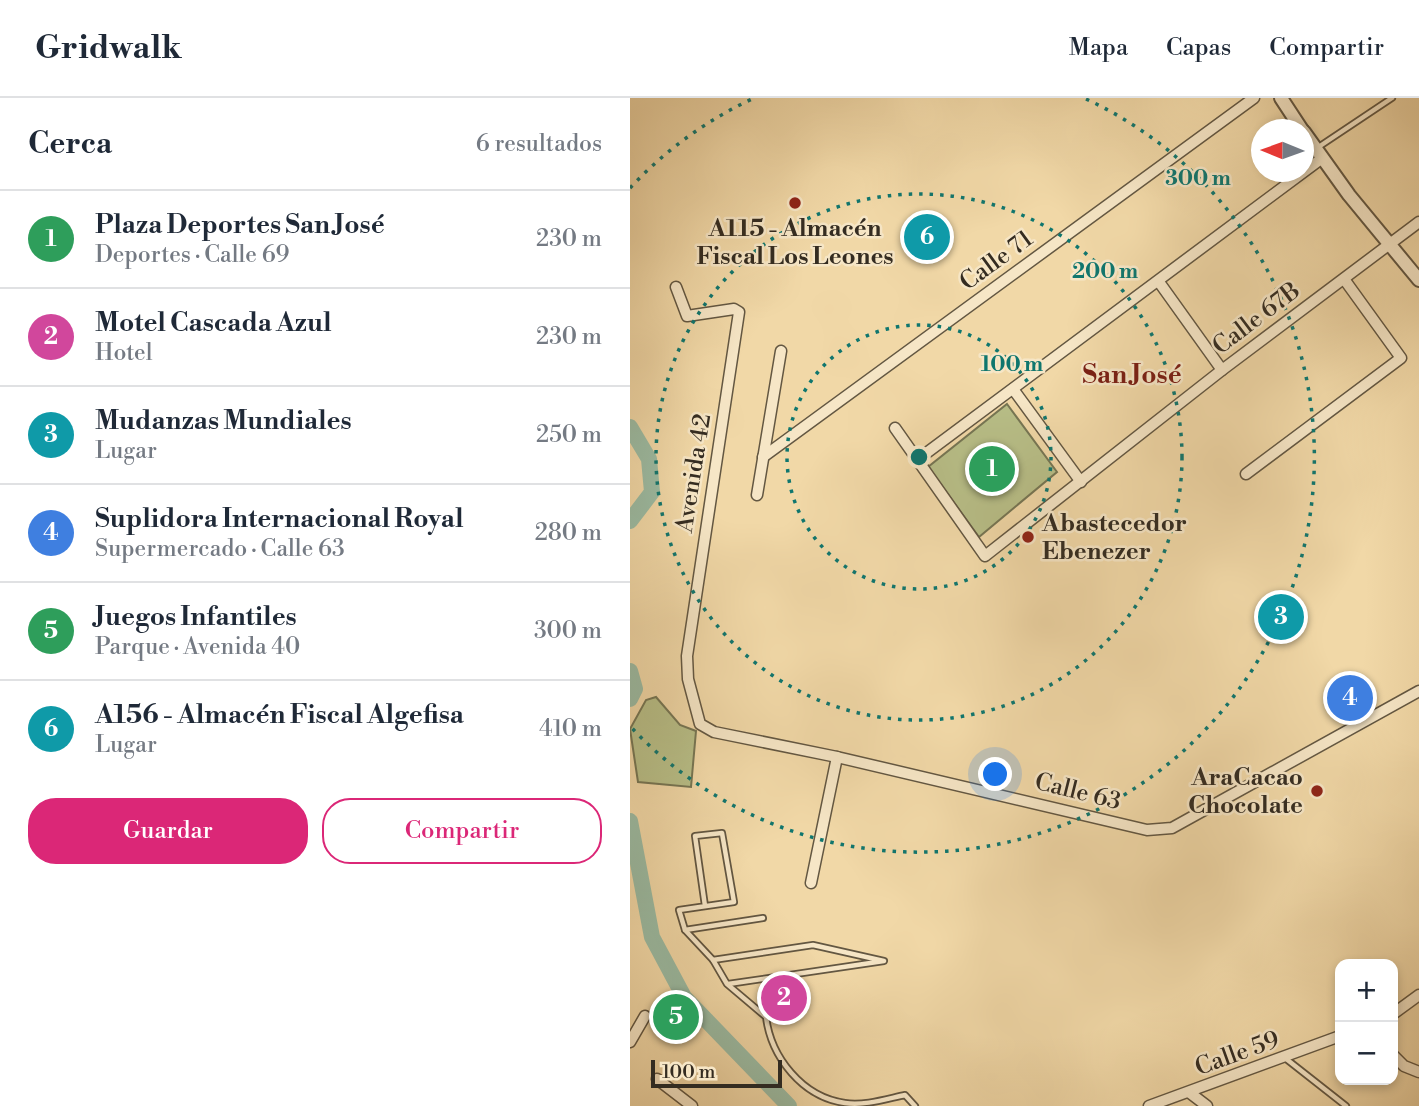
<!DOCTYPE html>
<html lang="es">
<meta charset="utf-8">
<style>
body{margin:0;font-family:"Libre Bodoni",serif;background:#f6f6f7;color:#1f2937}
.controls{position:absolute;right:21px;bottom:21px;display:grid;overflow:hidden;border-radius:14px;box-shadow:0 4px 10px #0003}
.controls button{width:63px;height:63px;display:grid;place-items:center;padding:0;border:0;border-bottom:2px solid #e0e1e3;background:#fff;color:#1f2937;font:35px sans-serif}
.compass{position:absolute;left:621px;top:21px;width:63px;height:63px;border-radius:50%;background:#fff;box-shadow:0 4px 10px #0003;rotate:271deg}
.scale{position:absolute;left:21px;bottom:18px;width:131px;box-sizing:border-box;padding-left:7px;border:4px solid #342c21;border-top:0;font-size:19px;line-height:24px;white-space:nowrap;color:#342c21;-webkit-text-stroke:5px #f6e6c6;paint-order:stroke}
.you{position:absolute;left:366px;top:677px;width:24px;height:24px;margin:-18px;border:5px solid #fff;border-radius:50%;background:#1a73e8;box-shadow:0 0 0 10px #1a73e833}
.badge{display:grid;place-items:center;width:46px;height:46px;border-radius:50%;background:#db2777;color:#fff;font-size:23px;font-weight:700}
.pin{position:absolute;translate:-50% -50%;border:4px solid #fff;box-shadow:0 2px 7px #0006}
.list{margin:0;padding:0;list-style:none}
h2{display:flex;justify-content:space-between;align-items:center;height:91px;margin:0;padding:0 28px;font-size:30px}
h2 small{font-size:23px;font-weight:400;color:#747a83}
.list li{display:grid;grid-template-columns:46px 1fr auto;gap:21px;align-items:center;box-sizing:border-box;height:98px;padding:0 28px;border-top:2px solid #e0e1e3}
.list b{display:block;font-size:26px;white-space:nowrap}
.list p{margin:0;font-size:23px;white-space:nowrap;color:#747a83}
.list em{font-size:23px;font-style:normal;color:#747a83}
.actions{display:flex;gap:14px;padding:21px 28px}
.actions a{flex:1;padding:16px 0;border:2px solid #db2777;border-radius:28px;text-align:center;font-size:24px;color:#db2777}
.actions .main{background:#db2777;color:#fff}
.map{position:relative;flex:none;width:789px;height:1008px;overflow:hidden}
header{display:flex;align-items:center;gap:42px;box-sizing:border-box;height:98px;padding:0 35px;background:#fff;border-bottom:2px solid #e0e1e3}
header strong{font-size:33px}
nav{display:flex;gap:38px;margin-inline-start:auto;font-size:24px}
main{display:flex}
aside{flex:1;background:#fff}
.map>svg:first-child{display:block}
.green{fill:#b8bf88;stroke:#767654;stroke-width:2}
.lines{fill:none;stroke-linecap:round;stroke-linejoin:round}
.river{stroke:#9bbba3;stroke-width:16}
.service-casing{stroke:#635742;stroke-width:8}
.minor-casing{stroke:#635742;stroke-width:13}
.tertiary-casing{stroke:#635742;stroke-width:16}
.service{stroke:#f6e6c6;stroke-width:4.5}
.minor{stroke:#f6e6c6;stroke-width:10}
.tertiary{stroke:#f6e6c6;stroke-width:12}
.ring{fill:none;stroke:#0f766e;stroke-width:3.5;stroke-dasharray:3.5 7}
.poi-dot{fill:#8f2418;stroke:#f6e6c6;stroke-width:2.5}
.labels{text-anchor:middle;stroke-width:5;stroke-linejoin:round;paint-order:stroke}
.poi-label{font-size:24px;font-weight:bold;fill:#342c21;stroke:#f6e6c6}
.street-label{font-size:24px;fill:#342c21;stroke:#f6e6c6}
.neighbourhood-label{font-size:26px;font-weight:bold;fill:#7a1f14;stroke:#f6e6c6}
.centre{fill:#0f766e;stroke:#f6e6c6;stroke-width:3.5}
.ring-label{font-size:21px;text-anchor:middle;font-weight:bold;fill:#0f766e;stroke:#f6e6c6;stroke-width:5;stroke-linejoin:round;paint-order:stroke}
</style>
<header>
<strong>Gridwalk</strong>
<nav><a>Mapa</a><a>Capas</a><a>Compartir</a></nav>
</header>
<main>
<aside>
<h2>Cerca<small>6 resultados</small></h2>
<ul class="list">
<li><span class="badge" style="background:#2e9e5b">1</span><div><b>Plaza Deportes San José</b><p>Deportes · Calle 69</p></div><em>230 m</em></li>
<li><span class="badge" style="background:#d1479c">2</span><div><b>Motel Cascada Azul</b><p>Hotel</p></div><em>230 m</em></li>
<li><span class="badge" style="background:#0f9aa8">3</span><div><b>Mudanzas Mundiales</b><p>Lugar</p></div><em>250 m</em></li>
<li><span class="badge" style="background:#3f7fe0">4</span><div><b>Suplidora Internacional Royal</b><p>Supermercado · Calle 63</p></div><em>280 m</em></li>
<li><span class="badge" style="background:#2e9e5b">5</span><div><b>Juegos Infantiles</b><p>Parque · Avenida 40</p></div><em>300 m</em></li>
<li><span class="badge" style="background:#0f9aa8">6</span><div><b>A156 - Almacén Fiscal Algefisa</b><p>Lugar</p></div><em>410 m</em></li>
</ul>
<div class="actions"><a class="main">Guardar</a><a>Compartir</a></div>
</aside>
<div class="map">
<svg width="789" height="1008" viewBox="0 0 789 1008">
<rect width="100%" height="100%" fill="#f1d8a7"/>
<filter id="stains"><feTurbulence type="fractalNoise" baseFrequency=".00286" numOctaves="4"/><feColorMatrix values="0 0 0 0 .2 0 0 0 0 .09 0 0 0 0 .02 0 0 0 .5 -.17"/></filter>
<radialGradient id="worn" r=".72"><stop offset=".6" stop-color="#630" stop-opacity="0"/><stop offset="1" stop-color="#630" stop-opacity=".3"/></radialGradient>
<g class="green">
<polygon points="377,306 427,374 349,439 298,369"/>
<polygon points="26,599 50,627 66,633 61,689 8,684 0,631 16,602"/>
</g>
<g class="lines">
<g class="river">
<polyline points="0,329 19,361 22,394 0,423"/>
<polyline points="0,573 5,591 0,601"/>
<polyline points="0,723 22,839 54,899 159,1008"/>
</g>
<defs>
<g id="service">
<polyline points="687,50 762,0"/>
<path d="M75 808 65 738 92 735 104 804 49 812 55 832 83 862 97 886 136 919C141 959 172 999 215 1005 234 1008 256 1001 275 997L285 1008"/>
<polyline points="55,832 133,820"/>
<polyline points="83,862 183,847 254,863 98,886"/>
<polyline points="655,960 716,1008"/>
</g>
<g id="minor">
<polyline points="529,184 592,272"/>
<polyline points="46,189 57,218 104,211 109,214 57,558 58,581 70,626 84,634 207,659 517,732 542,730 789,593"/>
<polyline points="383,291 451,384"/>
<polyline points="265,330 355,458 592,272 789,124"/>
<polyline points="133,359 624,0"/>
<polyline points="287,362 691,61"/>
<polyline points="616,376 771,260 714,181"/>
<polyline points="127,397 151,253"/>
<polyline points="181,785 207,659"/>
<polyline points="763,916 789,897"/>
<polyline points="0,944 15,918"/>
<polyline points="763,957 774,968 789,974"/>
<polyline points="27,981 62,1008"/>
<polyline points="560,995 577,1008"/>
<polyline points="519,1008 710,938"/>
</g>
<g id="tertiary">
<polyline points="651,0 672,32"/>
<polyline points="674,34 719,97 789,182"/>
</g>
</defs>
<use href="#service" class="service-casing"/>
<use href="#minor" class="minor-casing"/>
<use href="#tertiary" class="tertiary-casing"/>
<use href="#service" class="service"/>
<use href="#minor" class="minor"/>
<use href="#tertiary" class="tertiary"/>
</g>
<g class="ring">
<circle cx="289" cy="359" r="132"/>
<circle cx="289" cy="359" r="263"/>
<path d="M0 90A395 395 0 0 1 122 1M456 1A395 395 0 1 1 0 628"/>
</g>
<g class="poi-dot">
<circle cx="165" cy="105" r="7"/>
<circle cx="398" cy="439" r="7"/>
<circle cx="687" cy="693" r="7"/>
</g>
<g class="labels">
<g class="poi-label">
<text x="165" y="138">A115 - Almacén<tspan x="165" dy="28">Fiscal Los Leones</tspan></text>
<text x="412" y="433" text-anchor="start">Abastecedor<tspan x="412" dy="28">Ebenezer</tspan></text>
<text x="673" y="687" text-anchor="end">AraCacao<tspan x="673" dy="28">Chocolate</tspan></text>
</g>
<g class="street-label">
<text transform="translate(366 162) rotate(-36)" y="8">Calle 71</text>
<text transform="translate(626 220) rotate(-37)" y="8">Calle 67B</text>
<text transform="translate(63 375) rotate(-81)" y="8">Avenida 42</text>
<text transform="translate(448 693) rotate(14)" y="8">Calle 63</text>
<text transform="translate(607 955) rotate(-20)" y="8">Calle 59</text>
</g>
<g class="neighbourhood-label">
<text x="502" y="285">San José</text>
</g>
</g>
<circle cx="289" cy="359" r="10" class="centre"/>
<g class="ring-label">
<text x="568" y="87">300 m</text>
<text x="475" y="180">200 m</text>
<text x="382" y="273">100 m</text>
</g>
<rect width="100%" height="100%" filter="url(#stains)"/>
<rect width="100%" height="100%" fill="url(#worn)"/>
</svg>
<div class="controls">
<button>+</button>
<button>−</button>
</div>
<svg class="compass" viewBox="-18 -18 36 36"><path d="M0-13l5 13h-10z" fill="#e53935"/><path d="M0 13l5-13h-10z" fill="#747a83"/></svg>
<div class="scale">100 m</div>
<div class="you"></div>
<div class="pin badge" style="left:362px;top:371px;background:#2e9e5b">1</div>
<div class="pin badge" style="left:154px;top:900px;background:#d1479c">2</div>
<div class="pin badge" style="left:651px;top:519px;background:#0f9aa8">3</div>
<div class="pin badge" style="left:720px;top:600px;background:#3f7fe0">4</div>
<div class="pin badge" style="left:46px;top:919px;background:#2e9e5b">5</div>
<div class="pin badge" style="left:297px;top:139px;background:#0f9aa8">6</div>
</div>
</main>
